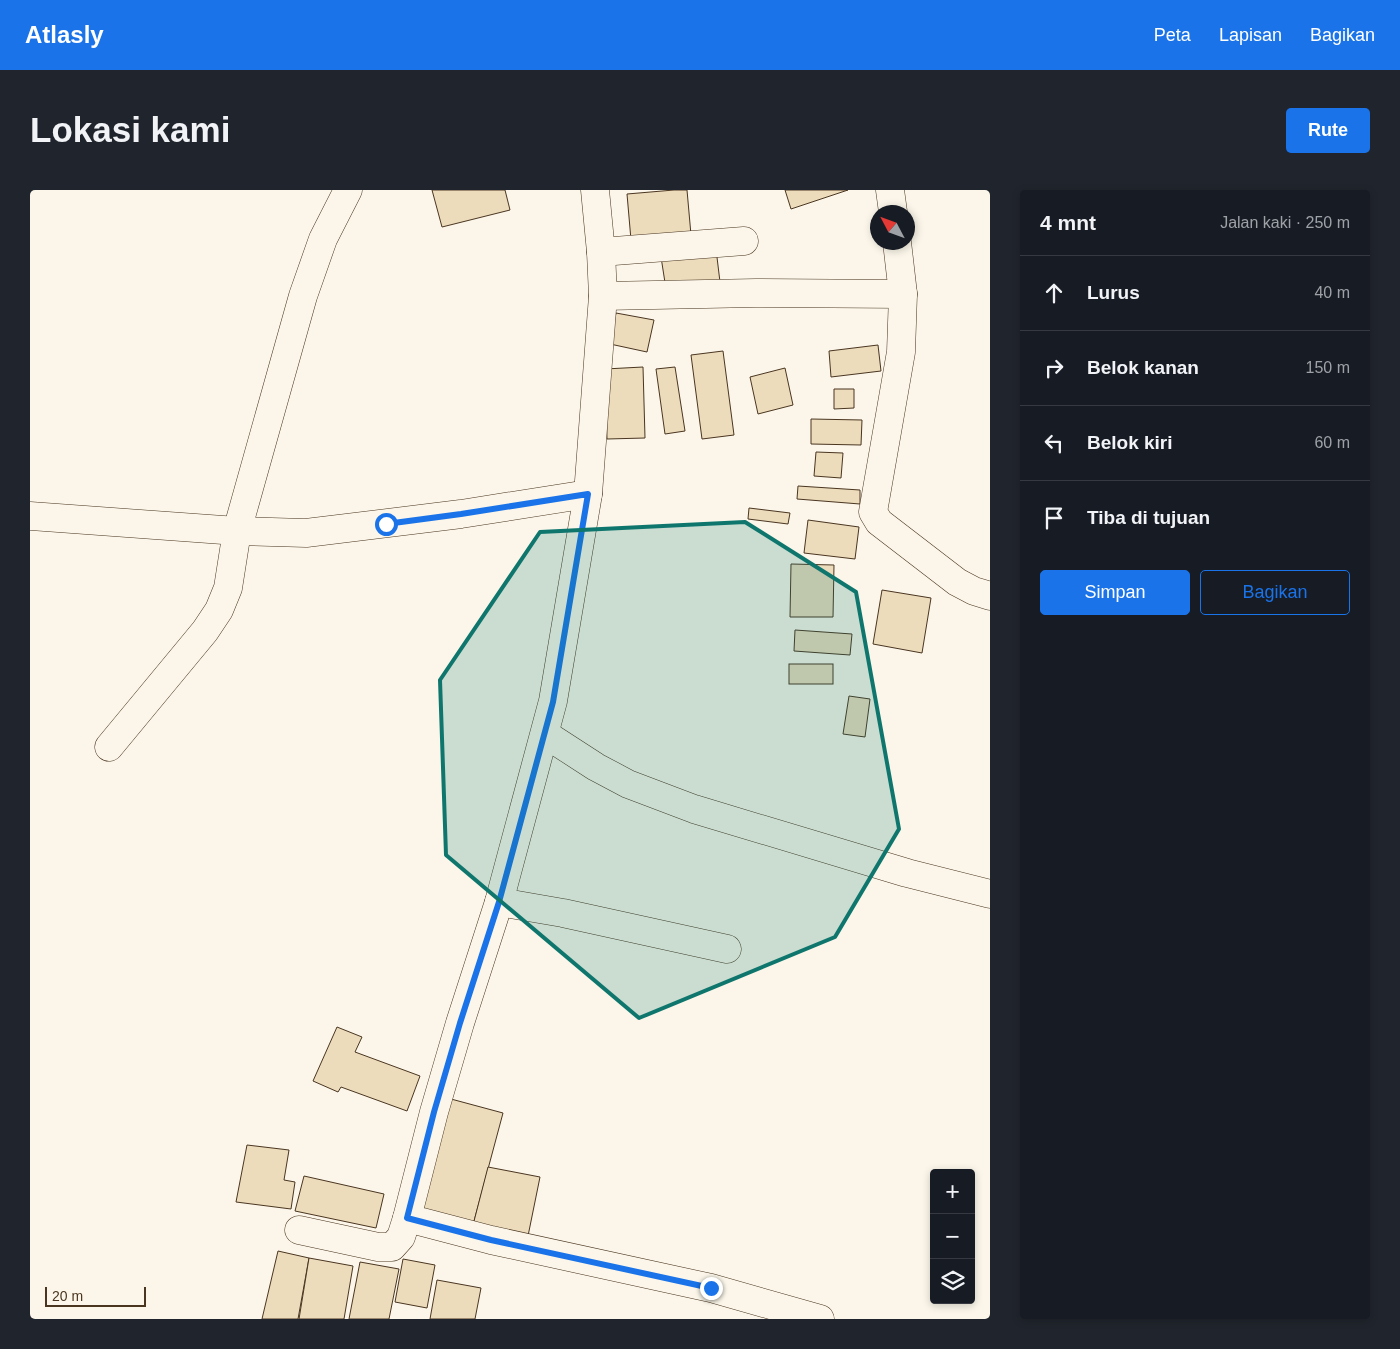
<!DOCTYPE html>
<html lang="id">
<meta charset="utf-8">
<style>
body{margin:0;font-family:Arial,sans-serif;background:#20242c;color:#f1f3f6}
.controls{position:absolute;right:15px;bottom:15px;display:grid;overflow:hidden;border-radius:5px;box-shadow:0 2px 8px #0003}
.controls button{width:45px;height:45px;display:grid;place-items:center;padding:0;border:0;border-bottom:1px solid #363941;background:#171b24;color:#f1f3f6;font:25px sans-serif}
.compass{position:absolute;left:840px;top:15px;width:45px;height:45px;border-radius:50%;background:#171b24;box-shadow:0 2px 8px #0003;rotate:311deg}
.scale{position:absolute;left:15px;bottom:12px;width:101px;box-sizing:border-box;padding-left:5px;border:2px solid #4a3520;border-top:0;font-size:14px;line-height:18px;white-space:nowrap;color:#4a3520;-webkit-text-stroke:4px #fbf6e9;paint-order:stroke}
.stop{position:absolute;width:15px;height:15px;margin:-11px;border:4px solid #1a73e8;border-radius:50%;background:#fff}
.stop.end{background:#1a73e8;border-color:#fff;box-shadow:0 1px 5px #0008}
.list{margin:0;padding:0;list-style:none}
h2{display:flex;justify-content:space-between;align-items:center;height:65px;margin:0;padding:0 20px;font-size:21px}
h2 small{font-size:16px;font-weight:400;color:#9ea1a6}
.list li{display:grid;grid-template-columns:32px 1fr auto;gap:15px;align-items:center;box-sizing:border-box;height:75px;padding:0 20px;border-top:1px solid #363941}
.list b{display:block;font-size:19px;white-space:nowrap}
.list em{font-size:16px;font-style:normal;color:#9ea1a6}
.actions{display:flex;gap:10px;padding:15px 20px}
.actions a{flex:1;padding:11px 0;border:1px solid #1a73e8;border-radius:5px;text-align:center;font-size:18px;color:#1a73e8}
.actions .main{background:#1a73e8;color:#fff}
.icon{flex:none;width:28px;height:28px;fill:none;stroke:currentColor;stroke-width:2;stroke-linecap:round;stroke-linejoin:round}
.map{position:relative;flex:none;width:960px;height:1129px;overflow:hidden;border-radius:5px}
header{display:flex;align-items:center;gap:30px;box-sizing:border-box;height:70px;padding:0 25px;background:#1a73e8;color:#fff}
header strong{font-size:24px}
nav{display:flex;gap:28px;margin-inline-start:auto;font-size:18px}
.intro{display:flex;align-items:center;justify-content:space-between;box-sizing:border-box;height:120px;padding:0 30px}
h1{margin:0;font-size:35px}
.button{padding:12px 22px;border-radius:5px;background:#1a73e8;color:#fff;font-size:18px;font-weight:700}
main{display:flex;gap:30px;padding:0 30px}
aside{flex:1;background:#171b24;border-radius:5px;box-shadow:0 2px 8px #0003}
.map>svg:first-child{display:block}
.building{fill:#ecdcbc;stroke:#4a3520}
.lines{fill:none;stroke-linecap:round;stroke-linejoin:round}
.street-casing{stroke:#4a3520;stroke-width:29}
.street{stroke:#fbf6e9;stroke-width:28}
.route{stroke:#1a73e8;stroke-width:6}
.marked{fill:#0f766e;fill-opacity:0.2;stroke:#0f766e;stroke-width:4;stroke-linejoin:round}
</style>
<header>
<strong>Atlasly</strong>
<nav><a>Peta</a><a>Lapisan</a><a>Bagikan</a></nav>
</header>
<div class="intro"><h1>Lokasi kami</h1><a class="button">Rute</a></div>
<main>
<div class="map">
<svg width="960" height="1129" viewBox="0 0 960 1129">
<rect width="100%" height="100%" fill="#fbf6e9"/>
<g class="building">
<polygon points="402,0 475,0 480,20 412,37"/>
<polygon points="644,0 657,0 661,45 601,50 597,4"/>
<polygon points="755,0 818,0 761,19"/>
<polygon points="686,59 690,92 636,99 631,67"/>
<polygon points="586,123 624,130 617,162 580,154"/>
<polygon points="848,155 851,181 801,187 799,161"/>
<polygon points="693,161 704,245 672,249 661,165"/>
<polygon points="613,177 615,248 577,249 575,179"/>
<polygon points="645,177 655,241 635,244 626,179"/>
<polygon points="755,178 763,215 728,224 720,187"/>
<polygon points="804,199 824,199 824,218 804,219"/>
<polygon points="781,229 832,230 831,255 781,254"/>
<polygon points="786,262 813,263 811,288 784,286"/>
<polygon points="768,296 830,300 830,314 767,309"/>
<polygon points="719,318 760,323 758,334 718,329"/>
<polygon points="778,330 829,337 825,369 774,363"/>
<polygon points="761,374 804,375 803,427 760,427"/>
<polygon points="852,400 901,408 892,463 843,454"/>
<polygon points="765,440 822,444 820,465 764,461"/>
<rect x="759" y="474" width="44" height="20"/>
<polygon points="819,506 840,509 835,547 813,544"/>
<polygon points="307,837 332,847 325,862 390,886 377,921 311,897 308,902 283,891"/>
<polygon points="421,909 473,923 443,1035 391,1022"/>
<polygon points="217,955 259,960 254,990 265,992 261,1019 206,1012"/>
<polygon points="458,977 510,987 498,1046 443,1035"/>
<polygon points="274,986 354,1004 346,1038 265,1021"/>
<polygon points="248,1061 279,1068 268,1129 232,1129"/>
<polygon points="279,1068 323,1076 314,1129 269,1129"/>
<polygon points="373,1069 405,1075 397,1118 365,1112"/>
<polygon points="330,1072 369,1079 359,1129 319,1129"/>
<polygon points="407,1090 451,1098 445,1129 400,1129"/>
</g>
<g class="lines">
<defs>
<g id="street">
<polyline points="565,0 571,62 573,106 558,304 523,511 469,712 430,833 404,922 377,1028 461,1050 681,1098 790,1129"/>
<polyline points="860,0 863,22"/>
<polyline points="867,52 873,104 871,162 843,322 849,332 927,392 944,401 960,406"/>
<polyline points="571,62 714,51"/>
<polyline points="573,106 726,103 873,104"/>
<polyline points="0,326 207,341 276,343 431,324 558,304"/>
<polyline points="515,544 566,577 598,594 664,619 877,683 960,704"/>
<polyline points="79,557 175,441 189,420 198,398 207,341 273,106 293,49 318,0"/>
<polyline points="469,712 533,723 697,759"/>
<polyline points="269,1040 348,1057 362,1057 371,1047 377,1028"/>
</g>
</defs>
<use href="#street" class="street-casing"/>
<use href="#street" class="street"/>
</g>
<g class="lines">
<polyline class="route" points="356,334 431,324 558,304 523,512 469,712 430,833 404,922 377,1028 461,1050 681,1098"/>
</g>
<path class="marked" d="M715 332 826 402 869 639 805 747 609 828 416 665 410 490 510 342Z"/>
</svg>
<div class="controls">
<button>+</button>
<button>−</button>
<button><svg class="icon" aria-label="layers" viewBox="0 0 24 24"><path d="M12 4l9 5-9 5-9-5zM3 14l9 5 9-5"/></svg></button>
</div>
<svg class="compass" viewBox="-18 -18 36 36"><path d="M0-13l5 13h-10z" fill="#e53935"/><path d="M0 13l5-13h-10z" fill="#9ea1a6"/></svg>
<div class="scale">20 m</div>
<div class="stop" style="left:356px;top:334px"></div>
<div class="stop end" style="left:681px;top:1098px"></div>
</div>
<aside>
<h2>4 mnt<small>Jalan kaki · 250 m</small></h2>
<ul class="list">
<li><svg class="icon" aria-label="ahead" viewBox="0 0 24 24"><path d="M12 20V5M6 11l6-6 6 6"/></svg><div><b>Lurus</b></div><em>40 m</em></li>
<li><svg class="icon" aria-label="right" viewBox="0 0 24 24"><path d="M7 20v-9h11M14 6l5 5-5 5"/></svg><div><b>Belok kanan</b></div><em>150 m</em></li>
<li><svg class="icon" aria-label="left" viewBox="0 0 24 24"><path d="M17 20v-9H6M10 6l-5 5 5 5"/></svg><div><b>Belok kiri</b></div><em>60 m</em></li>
<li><svg class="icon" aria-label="arrive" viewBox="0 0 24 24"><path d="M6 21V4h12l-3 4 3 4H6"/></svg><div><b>Tiba di tujuan</b></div></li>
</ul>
<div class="actions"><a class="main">Simpan</a><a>Bagikan</a></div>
</aside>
</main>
